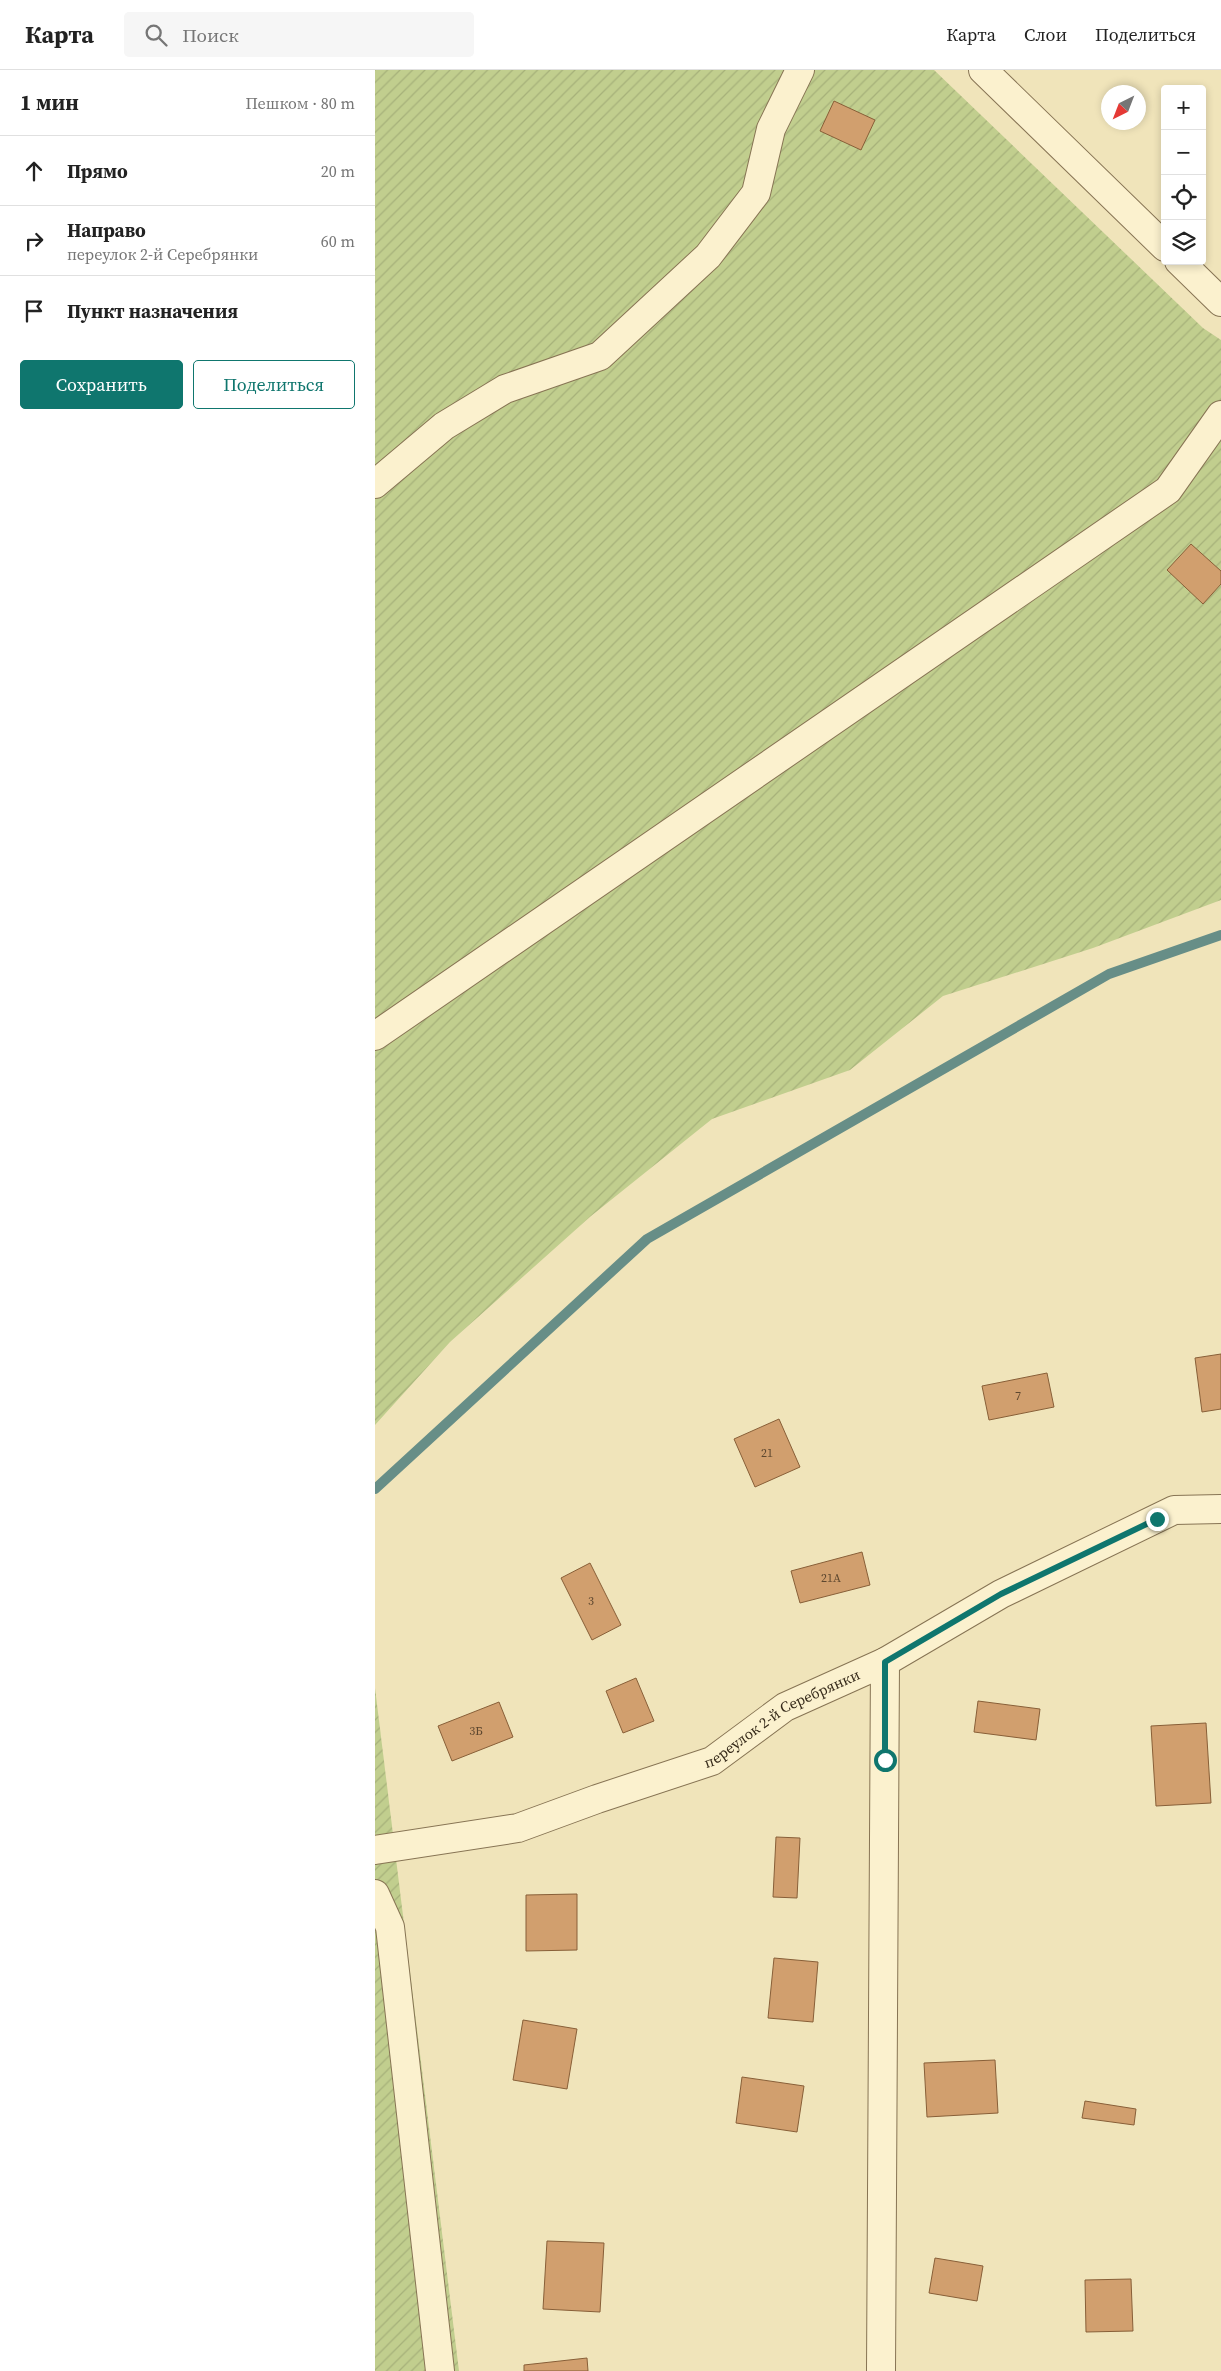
<!DOCTYPE html>
<html lang="ru">
<meta charset="utf-8">
<style>
body{margin:0;font-family:"Source Serif 4",serif;background:#f6f6f6;color:#222}
.controls{position:absolute;right:15px;top:15px;display:grid;overflow:hidden;border-radius:5px;box-shadow:0 2px 8px #0003}
.controls button{width:45px;height:45px;display:grid;place-items:center;padding:0;border:0;border-bottom:1px solid #e0e0e0;background:#fff;color:#222;font:25px sans-serif}
.compass{position:absolute;left:726px;top:15px;width:45px;height:45px;border-radius:50%;background:#fff;box-shadow:0 2px 8px #0003;rotate:222deg}
.stop{position:absolute;width:15px;height:15px;margin:-11px;border:4px solid #0f766e;border-radius:50%;background:#fff}
.stop.end{background:#0f766e;border-color:#fff;box-shadow:0 1px 5px #0008}
.list{margin:0;padding:0;list-style:none}
h2{display:flex;justify-content:space-between;align-items:center;height:65px;margin:0;padding:0 20px;font-size:21px}
h2 small{font-size:16px;font-weight:400;color:#767676}
.list li{display:grid;grid-template-columns:32px 1fr auto;gap:15px;align-items:center;box-sizing:border-box;height:70px;padding:0 20px;border-top:1px solid #e0e0e0}
.list b{display:block;font-size:19px;white-space:nowrap}
.list p{margin:0;font-size:16px;white-space:nowrap;color:#767676}
.list em{font-size:16px;font-style:normal;color:#767676}
.actions{display:flex;gap:10px;padding:15px 20px}
.actions a{flex:1;padding:11px 0;border:1px solid #0f766e;border-radius:5px;text-align:center;font-size:18px;color:#0f766e}
.actions .main{background:#0f766e;color:#fff}
.icon{flex:none;width:28px;height:28px;fill:none;stroke:currentColor;stroke-width:2;stroke-linecap:round;stroke-linejoin:round}
.map{position:relative;flex:none;width:846px;height:2301px;overflow:hidden}
header{display:flex;align-items:center;gap:30px;box-sizing:border-box;height:70px;padding:0 25px;background:#fff;border-bottom:1px solid #e0e0e0}
header strong{font-size:24px}
nav{display:flex;gap:28px;margin-inline-start:auto;font-size:18px}
.search{width:350px;height:45px;background:#f6f6f6;display:flex;align-items:center;gap:12px;box-sizing:border-box;padding:0 18px;border-radius:5px;color:#767676;font-size:19px}
main{display:flex}
aside{flex:1;background:#fff}
.map>svg:first-child{display:block}
.garden{fill:url(#garden-furrows)}
.lines{fill:none;stroke-linecap:round;stroke-linejoin:round}
.stream{stroke:#678e87;stroke-width:10}
.building{fill:#d19f6e;stroke:#885f38}
.minor-casing{stroke:#877454;stroke-width:30}
.minor{stroke:#fbf1ce;stroke-width:28}
.route{stroke:#0f766e;stroke-width:6}
.labels{text-anchor:middle;stroke-width:4;stroke-linejoin:round;paint-order:stroke}
.number-label{font-size:12px;fill:#5d472f}
.street-label{font-size:15px;fill:#362a1a;stroke:#f7eeca}
</style>
<header>
<strong>Карта</strong>
<div class="search"><svg class="icon" aria-label="search" viewBox="0 0 24 24"><circle cx="10" cy="10" r="6"/><path d="M15 15l6 6"/></svg>Поиск</div>
<nav><a>Карта</a><a>Слои</a><a>Поделиться</a></nav>
</header>
<main>
<aside>
<h2>1 мин<small>Пешком · 80 m</small></h2>
<ul class="list">
<li><svg class="icon" aria-label="ahead" viewBox="0 0 24 24"><path d="M12 20V5M6 11l6-6 6 6"/></svg><div><b>Прямо</b></div><em>20 m</em></li>
<li><svg class="icon" aria-label="right" viewBox="0 0 24 24"><path d="M7 20v-9h11M14 6l5 5-5 5"/></svg><div><b>Направо</b><p>переулок 2-й Серебрянки</p></div><em>60 m</em></li>
<li><svg class="icon" aria-label="arrive" viewBox="0 0 24 24"><path d="M6 21V4h12l-3 4 3 4H6"/></svg><div><b>Пункт назначения</b></div></li>
</ul>
<div class="actions"><a class="main">Сохранить</a><a>Поделиться</a></div>
</aside>
<div class="map">
<svg width="846" height="2301" viewBox="0 0 846 2301">
<defs>
<pattern id="garden-furrows" width="10" height="10" patternUnits="userSpaceOnUse" patternTransform="scale(1.25)"><rect width="10" height="10" fill="#c1ce8e"/><path d="M-1 1l2-2M0 10L10 0M9 11l2-2" fill="none" stroke="#a6b17a"/></pattern>
</defs>
<rect width="100%" height="100%" fill="#f0e4ba"/>
<g class="garden">
<polygon points="0,0 559,0 828,258 846,270 846,830 718,878 568,926 475,1000 337,1049 216,1146 75,1272 0,1355"/>
<polygon points="0,1618 84,2301 0,2301"/>
</g>
<g class="lines">
<polyline class="stream" points="0,1419 272,1169 734,904 846,865"/>
</g>
<g class="building">
<polygon points="459,31 500,50 486,80 445,61"/>
<polygon points="816,474 846,501 846,514 828,534 792,500"/>
<polygon points="846,1284 846,1339 827,1342 820,1288"/>
<polygon points="672,1303 679,1337 614,1350 607,1316"/>
<polygon points="404,1349 425,1397 380,1417 359,1369"/>
<polygon points="487,1482 495,1515 425,1533 416,1501"/>
<polygon points="215,1493 246,1555 217,1570 186,1508"/>
<polygon points="261,1608 279,1651 248,1663 231,1621"/>
<polygon points="603,1631 665,1639 661,1670 599,1662"/>
<polygon points="124,1632 138,1667 77,1691 63,1656"/>
<polygon points="831,1653 836,1733 781,1736 776,1656"/>
<polygon points="401,1767 425,1768 422,1828 398,1827"/>
<polygon points="202,1824 202,1880 151,1881 151,1825"/>
<polygon points="399,1888 443,1892 438,1952 393,1948"/>
<polygon points="148,1950 202,1959 192,2019 138,2010"/>
<polygon points="620,1990 623,2043 552,2047 549,1993"/>
<polygon points="367,2007 429,2016 422,2062 361,2053"/>
<polygon points="710,2031 761,2039 759,2055 707,2048"/>
<polygon points="172,2171 229,2173 225,2242 168,2239"/>
<polygon points="560,2188 608,2196 602,2231 554,2223"/>
<polygon points="756,2209 758,2261 711,2262 710,2210"/>
<polygon points="212,2288 213,2301 149,2301 149,2295"/>
</g>
<g class="lines">
<defs>
<g id="minor">
<polyline points="608,0 790,177"/>
<polyline points="804,191 846,232"/>
<polyline points="0,414 69,356 130,319 225,286 333,186 381,123 396,59 425,0"/>
<polyline points="0,966 793,420 846,345"/>
<path id="s1" d="M0 1780 143 1758 222 1729 337 1691 410 1637 510 1592 626 1524 799 1440 846 1439"/>
<polyline points="0,1824 15,1857 65,2301"/>
<polyline points="506,2301 510,1592"/>
</g>
</defs>
<use href="#minor" class="minor-casing"/>
<use href="#minor" class="minor"/>
</g>
<g class="lines">
<polyline class="route" points="510,1690 510,1592 626,1524 782,1449"/>
</g>
<g class="labels">
<g class="number-label">
<text x="643" y="1330">7</text>
<text x="392" y="1387">21</text>
<text x="456" y="1512">21А</text>
<text x="216" y="1535">3</text>
<text x="101" y="1665">3Б</text>
</g>
<g class="street-label">
<text dy="5" stroke="none"><textPath href="#s1" startOffset="432">переулок 2-й Серебрянки</textPath></text>
</g>
</g>
</svg>
<div class="controls">
<button>+</button>
<button>−</button>
<button><svg class="icon" aria-label="locate" viewBox="0 0 24 24"><circle cx="12" cy="12" r="6"/><path d="M12 2v4M12 18v4M2 12h4M18 12h4"/></svg></button>
<button><svg class="icon" aria-label="layers" viewBox="0 0 24 24"><path d="M12 4l9 5-9 5-9-5zM3 14l9 5 9-5"/></svg></button>
</div>
<svg class="compass" viewBox="-18 -18 36 36"><path d="M0-13l5 13h-10z" fill="#e53935"/><path d="M0 13l5-13h-10z" fill="#767676"/></svg>
<div class="stop" style="left:510px;top:1690px"></div>
<div class="stop end" style="left:782px;top:1449px"></div>
</div>
</main>
